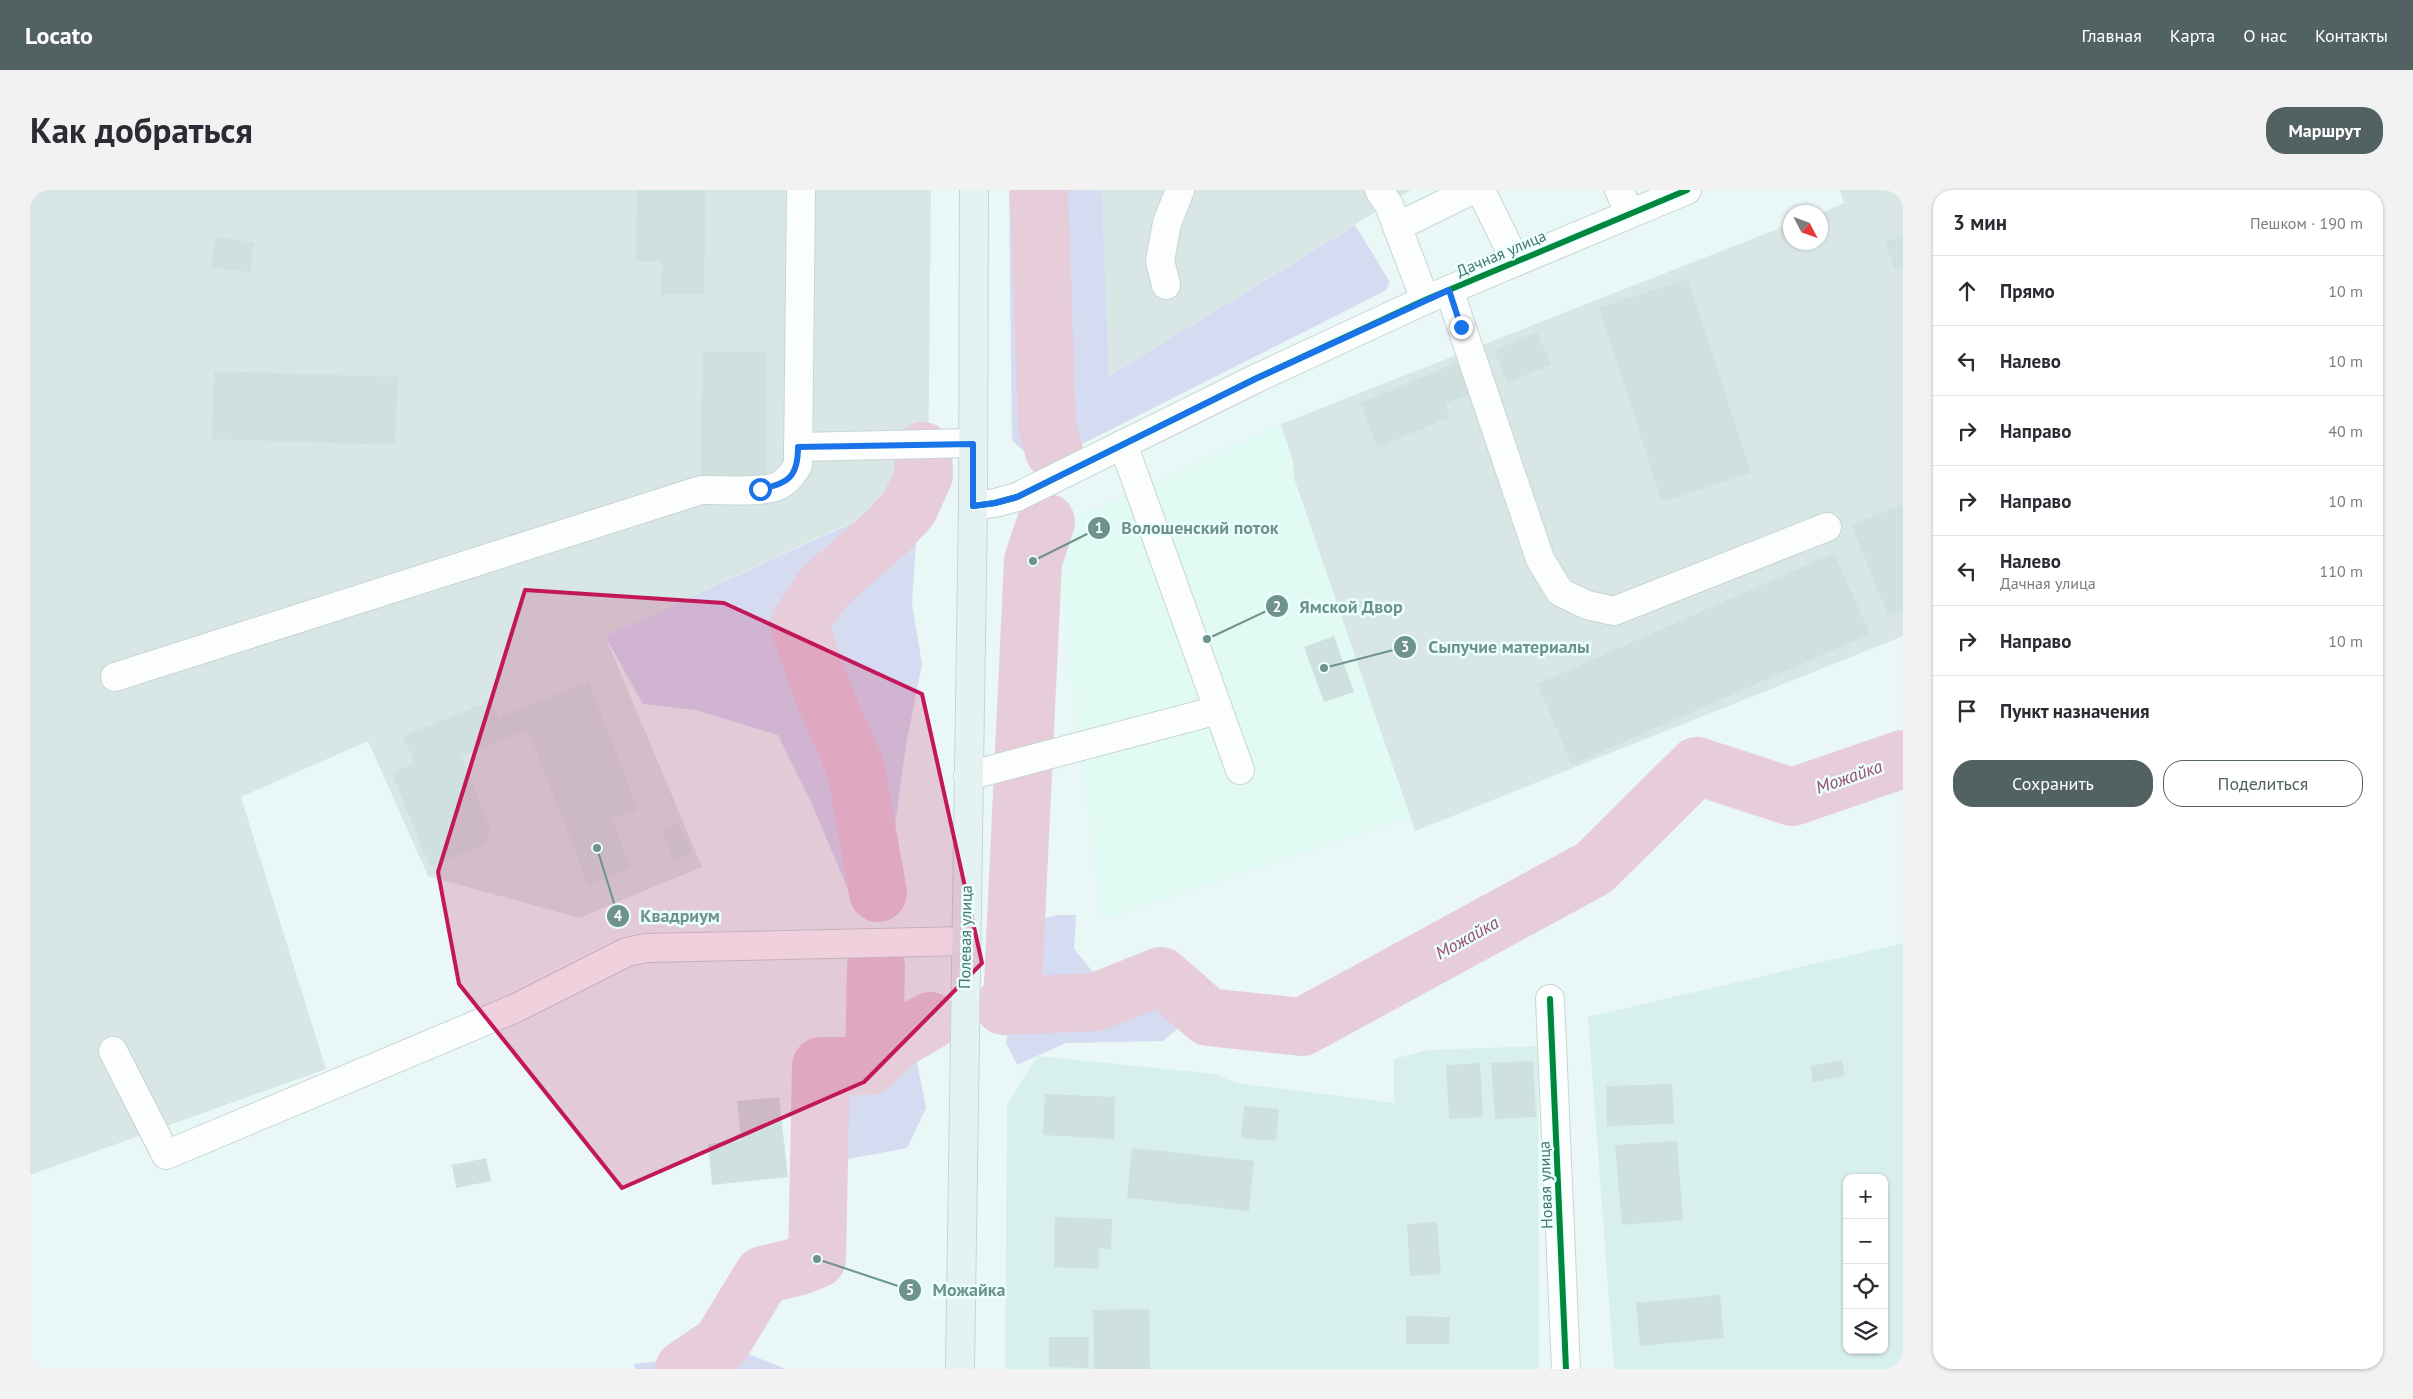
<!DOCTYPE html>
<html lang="ru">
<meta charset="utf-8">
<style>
body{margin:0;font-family:"PT Sans",sans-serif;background:#f2f2f3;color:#2b2b33}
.controls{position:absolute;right:15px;bottom:15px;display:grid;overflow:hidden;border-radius:10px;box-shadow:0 1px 4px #0004}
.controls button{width:45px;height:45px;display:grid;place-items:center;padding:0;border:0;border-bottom:1px solid #e1e1e2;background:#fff;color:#2b2b33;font:25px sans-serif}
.compass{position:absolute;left:1753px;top:15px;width:45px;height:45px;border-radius:50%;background:#fff;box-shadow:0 1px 4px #0004;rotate:131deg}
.stop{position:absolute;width:15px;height:15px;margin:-11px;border:4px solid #1a73e8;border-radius:50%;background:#fff}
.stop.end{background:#1a73e8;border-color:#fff;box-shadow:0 1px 5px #0008}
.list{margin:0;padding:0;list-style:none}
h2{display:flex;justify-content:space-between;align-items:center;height:65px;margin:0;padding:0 20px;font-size:21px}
h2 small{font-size:16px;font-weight:400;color:#7c7c81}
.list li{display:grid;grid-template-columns:32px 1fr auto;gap:15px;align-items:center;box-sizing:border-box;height:70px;padding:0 20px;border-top:1px solid #e1e1e2}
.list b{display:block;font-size:19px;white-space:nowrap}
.list p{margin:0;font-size:16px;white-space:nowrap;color:#7c7c81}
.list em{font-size:16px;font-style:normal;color:#7c7c81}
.actions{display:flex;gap:10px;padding:15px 20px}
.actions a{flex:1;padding:11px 0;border:1px solid #526162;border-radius:20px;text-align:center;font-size:18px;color:#526162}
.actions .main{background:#526162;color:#fff}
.icon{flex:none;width:28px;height:28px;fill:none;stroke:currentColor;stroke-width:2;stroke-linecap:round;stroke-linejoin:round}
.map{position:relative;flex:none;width:1873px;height:1179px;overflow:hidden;border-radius:20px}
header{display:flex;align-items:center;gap:30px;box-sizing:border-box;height:70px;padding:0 25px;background:#526162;color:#fff}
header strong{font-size:24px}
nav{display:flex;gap:28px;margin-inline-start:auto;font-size:18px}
.intro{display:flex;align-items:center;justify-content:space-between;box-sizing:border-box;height:120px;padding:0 30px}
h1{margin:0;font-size:35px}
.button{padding:12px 22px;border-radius:20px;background:#526162;color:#fff;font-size:18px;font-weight:700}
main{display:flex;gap:30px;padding:0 30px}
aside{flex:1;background:#fff;border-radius:20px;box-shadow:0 1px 4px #0004}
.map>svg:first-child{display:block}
.residential{fill:#d7f0ee;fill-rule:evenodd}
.commercial{fill:#e1faf4}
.industrial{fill:#d8e7e5}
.green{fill:#d5dbf0}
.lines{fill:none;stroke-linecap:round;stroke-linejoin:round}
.river{stroke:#e7ccda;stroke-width:58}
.building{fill:#cfe1df}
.minor-casing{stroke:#c7d5d4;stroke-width:30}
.major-casing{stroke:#c6d6d2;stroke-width:30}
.minor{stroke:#fcfefe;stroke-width:28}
.major{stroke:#e5f2f2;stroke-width:28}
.cycleway-casing{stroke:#ebffff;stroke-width:9}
.cycleway{stroke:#00873e;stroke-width:6}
.route{stroke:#1a73e8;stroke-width:6}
.marked{fill:#c2185b;fill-opacity:0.2;stroke:#c2185b;stroke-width:4;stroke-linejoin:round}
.labels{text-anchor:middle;stroke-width:5;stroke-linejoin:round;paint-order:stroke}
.street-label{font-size:16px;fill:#4a766a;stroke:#ebffff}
.water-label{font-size:18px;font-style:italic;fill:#9e4c71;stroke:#ebffff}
.leader{fill:none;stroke:#6e938a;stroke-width:2}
.callout-dot{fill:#6e938a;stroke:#ebffff;stroke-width:2}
.mark-label{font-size:15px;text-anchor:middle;font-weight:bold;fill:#fff}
.callout-label{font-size:18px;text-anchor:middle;font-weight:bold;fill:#6e938a;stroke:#ebffff;stroke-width:5;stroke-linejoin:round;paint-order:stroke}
</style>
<header>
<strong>Locato</strong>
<nav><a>Главная</a><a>Карта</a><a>О нас</a><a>Контакты</a></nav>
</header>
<div class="intro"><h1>Как добраться</h1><a class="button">Маршрут</a></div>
<main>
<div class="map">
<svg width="1873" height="1179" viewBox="0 0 1873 1179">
<rect width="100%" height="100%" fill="#eaf7f7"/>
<g class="residential">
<path d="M1873 753V1179H1584L1558 827ZM1817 988H1854V1160H1817Z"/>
<polygon points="1508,856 1509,1179 975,1179 977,916 1007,866 1185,884 1206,893 1364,913 1364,869 1399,860"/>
</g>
<polygon class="commercial" points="1251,234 1263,271 1264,288 1380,627 1072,730 1022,339"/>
<g class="industrial">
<polygon points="0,0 901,0 898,297 575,446 672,677 549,728 398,686 338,551 211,607 296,879 0,985"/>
<polygon points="1072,0 1381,0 1079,186"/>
<polygon points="1810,0 1873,0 1873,446 1385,641 1264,288 1263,271 1251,234 1760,34 1760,52 1790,52 1791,23 1814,13"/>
</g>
<g class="green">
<path d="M979 0H1072L1079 186 1325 35 1360 92 1355 101 1026 267C1008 269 994 264 982 250Z"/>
<polygon points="850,320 887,335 882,414 892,474 876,555 857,695 834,710 824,708 819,702 782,614 748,545 666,520 613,514 575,446"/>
<polygon points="1027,725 1046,725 1044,759 1062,781 1154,824 1148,838 1133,851 1036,853 987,875 976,853 1001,732"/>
<polygon points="865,862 885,862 896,918 877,958 818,969 801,950 809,899"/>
<polygon points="713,1162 756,1179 605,1179 604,1174"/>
</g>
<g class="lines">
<g class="river">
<polyline points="1009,0 1017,236 1024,261"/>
<polyline points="848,703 826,579 793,503 769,435 793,398 857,342 879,318 894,285 893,261"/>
<polyline points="982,815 1003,371 1016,332"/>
<polyline points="974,816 1066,812 1131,786 1178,827 1272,837 1564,678 1667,576 1762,607 1873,569"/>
<polyline points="844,872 846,777"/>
<polyline points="654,1179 691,1154 733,1085 770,1076 787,1069 791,876 840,876 865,851 900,831"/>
</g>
</g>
<g class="building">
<polygon points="607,0 676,0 674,105 631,105 632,71 606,71"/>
<polygon points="1873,45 1873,76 1865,79 1854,53"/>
<polygon points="185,47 224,52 220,82 181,78"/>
<polygon points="1658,89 1721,283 1632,312 1569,118"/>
<polygon points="1507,142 1521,175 1477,193 1464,160"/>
<polygon points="672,162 737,162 737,285 671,285"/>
<polygon points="1429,172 1442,203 1415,214 1420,227 1348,257 1330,213"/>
<polygon points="184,181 368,187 365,255 182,249"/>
<polygon points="1871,315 1873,321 1873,419 1858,425 1821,335"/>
<polygon points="1804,363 1840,444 1542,575 1507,494"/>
<polygon points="1304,446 1324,502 1294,512 1274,457"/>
<polygon points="559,492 608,620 582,630 601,678 558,695 498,540 432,566 460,638 456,654 400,677 362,583 384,573 373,546 462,510 469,527"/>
<polygon points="649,633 661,663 644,671 632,641"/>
<polygon points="1812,870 1815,886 1783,892 1781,876"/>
<polygon points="1503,871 1506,927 1465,929 1461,873"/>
<polygon points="1450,873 1453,927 1419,929 1416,875"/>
<polygon points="1642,894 1644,934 1577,936 1576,896"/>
<polygon points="1015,904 1085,907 1084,949 1013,945"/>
<polygon points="749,907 758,987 682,995 678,954 711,950 707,911"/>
<polygon points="1214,916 1249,919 1246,951 1211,948"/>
<polygon points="1647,951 1653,1030 1592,1035 1585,955"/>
<polygon points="1102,958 1224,971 1219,1021 1097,1008"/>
<polygon points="456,968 461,991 426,998 422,975"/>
<polygon points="1025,1027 1082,1029 1081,1059 1069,1058 1069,1079 1024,1077"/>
<polygon points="1407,1032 1411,1084 1380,1086 1377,1034"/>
<polygon points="1690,1105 1694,1148 1610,1156 1606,1113"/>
<polygon points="1119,1119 1120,1179 1064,1179 1063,1120"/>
<polygon points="1376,1126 1420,1127 1419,1154 1376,1154"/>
<polygon points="1019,1147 1059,1147 1058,1178 1019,1177"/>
</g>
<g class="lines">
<defs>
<g id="minor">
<polyline points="1349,0 1359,15 1395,110"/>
<polyline points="1447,0 1453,5 1486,72"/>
<polyline points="1589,0 1600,24"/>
<polyline points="1367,37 1442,0"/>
<polyline points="1136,95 1130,71 1137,33 1150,0"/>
<polyline points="1419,100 1510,369 1530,402 1557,415 1584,421 1797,337"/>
<polyline points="1093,254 1210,580"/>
<polyline points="768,257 943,253"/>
<polyline points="943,316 965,313 987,307 1225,189 1395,110 1657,0"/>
<path d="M85 487 671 300C691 299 733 304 750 295 759 290 763 283 768 275L771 0"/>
<polyline points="938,586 1188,520"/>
<polyline points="1520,809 1536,1179"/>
<polyline points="83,861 136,965 486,818 597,762 616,758 936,751"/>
</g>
<polyline id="major" points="930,1179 943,316 944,0"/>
</defs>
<use href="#minor" class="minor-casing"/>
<use href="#major" class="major-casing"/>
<use href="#minor" class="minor"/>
<use href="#major" class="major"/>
<defs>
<g id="cycleway">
<polyline points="943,316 965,313 987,307 1225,189 1395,110 1657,0"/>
<polyline points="1520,809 1536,1179"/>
</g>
</defs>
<use href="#cycleway" class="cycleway-casing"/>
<use href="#cycleway" class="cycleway"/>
</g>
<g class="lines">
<path class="route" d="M730 299C759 294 768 286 768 257L943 254V316L965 313 987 307 1225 189 1419 100 1431 137"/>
</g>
<path class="marked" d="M495 400 694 413 892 504 952 773 834 892 592 998 429 794 408 682Z"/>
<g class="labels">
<g class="street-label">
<text transform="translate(1471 63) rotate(-23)" y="6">Дачная улица</text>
<text transform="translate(935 747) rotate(-89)" y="6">Полевая улица</text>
<text transform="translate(1515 995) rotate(-92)" y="6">Новая улица</text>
</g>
<g class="water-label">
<text transform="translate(1819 587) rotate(-19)" y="6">Можайка</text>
<text transform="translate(1437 748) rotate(-29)" y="6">Можайка</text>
</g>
</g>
<path class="leader" d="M1003 371L1069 338M1177 449L1247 416M1294 478L1375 457M567 658L588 726M787 1069L880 1100"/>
<g class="callout-dot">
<circle cx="1003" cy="371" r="5"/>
<circle cx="1177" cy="449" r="5"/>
<circle cx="1294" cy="478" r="5"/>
<circle cx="567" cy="658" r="5"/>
<circle cx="787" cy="1069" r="5"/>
<circle cx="1069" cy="338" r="12"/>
<circle cx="1247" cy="416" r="12"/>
<circle cx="1375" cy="457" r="12"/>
<circle cx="588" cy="726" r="12"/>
<circle cx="880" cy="1100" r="12"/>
</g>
<g class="mark-label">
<text x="1069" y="343">1</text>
<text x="1247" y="422">2</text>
<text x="1375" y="462">3</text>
<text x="588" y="731">4</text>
<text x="880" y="1105">5</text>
</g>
<g class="callout-label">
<text x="1170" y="344">Волошенский поток</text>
<text x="1321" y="423">Ямской Двор</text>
<text x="1479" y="463">Сыпучие материалы</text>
<text x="650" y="732">Квадриум</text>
<text x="939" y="1106">Можайка</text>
</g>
</svg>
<div class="controls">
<button>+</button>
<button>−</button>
<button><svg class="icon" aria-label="locate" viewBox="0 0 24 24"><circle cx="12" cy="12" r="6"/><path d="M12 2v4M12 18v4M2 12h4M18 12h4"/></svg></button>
<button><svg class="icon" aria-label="layers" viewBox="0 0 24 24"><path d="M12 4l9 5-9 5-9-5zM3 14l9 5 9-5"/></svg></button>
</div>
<svg class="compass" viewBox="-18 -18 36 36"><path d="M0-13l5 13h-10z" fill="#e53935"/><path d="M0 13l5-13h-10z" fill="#7c7c81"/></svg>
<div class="stop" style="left:730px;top:299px"></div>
<div class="stop end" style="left:1431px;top:137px"></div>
</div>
<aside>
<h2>3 мин<small>Пешком · 190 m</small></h2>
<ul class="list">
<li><svg class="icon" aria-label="ahead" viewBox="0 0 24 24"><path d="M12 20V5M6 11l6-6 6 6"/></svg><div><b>Прямо</b></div><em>10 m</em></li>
<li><svg class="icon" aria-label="left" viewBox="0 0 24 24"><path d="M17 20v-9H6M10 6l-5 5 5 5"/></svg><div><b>Налево</b></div><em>10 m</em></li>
<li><svg class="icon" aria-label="right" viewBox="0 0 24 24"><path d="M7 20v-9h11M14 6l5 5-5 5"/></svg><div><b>Направо</b></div><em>40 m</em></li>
<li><svg class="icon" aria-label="right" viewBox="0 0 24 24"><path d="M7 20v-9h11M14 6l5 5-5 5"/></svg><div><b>Направо</b></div><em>10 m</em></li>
<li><svg class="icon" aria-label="left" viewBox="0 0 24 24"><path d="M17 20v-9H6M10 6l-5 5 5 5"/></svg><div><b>Налево</b><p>Дачная улица</p></div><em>110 m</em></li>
<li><svg class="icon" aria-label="right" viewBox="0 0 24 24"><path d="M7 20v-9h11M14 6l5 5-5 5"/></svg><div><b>Направо</b></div><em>10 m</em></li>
<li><svg class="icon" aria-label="arrive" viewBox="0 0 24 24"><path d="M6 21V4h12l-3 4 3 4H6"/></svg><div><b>Пункт назначения</b></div></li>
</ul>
<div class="actions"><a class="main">Сохранить</a><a>Поделиться</a></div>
</aside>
</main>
